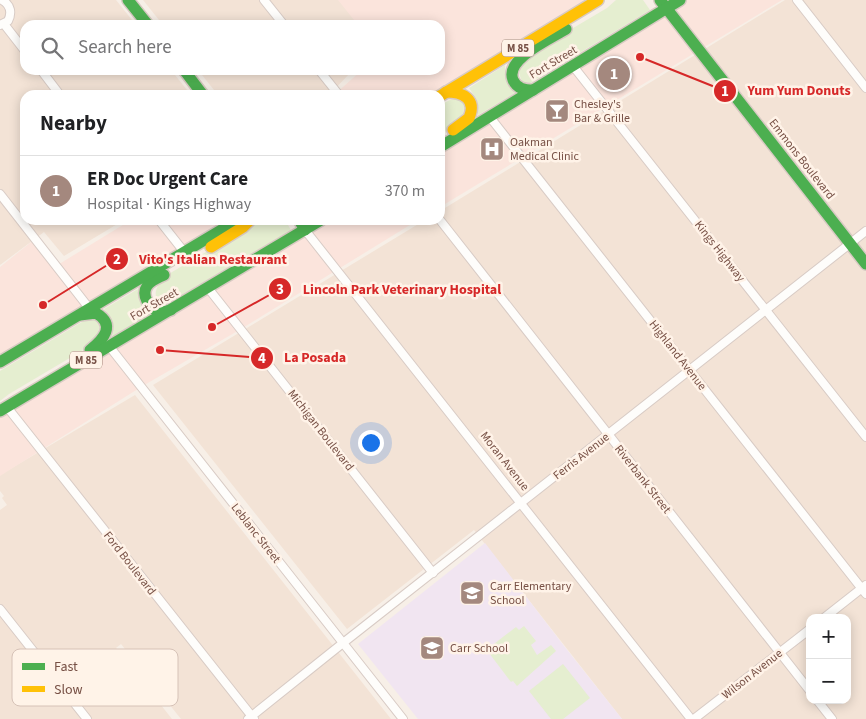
<!DOCTYPE html>
<meta charset="utf-8">
<style>
body{margin:0;font-family:"Source Sans 3",sans-serif;background:#f6f6f6;color:#202124}
.controls{position:absolute;right:15px;bottom:15px;display:grid;overflow:hidden;border-radius:10px;box-shadow:0 2px 12px #0003}
.controls button{width:45px;height:45px;display:grid;place-items:center;padding:0;border:0;border-bottom:1px solid #e0e0e0;background:#fff;color:#202124;font:25px sans-serif}
.you{position:absolute;left:370px;top:442px;width:18px;height:18px;margin:-12px;border:4px solid #fff;border-radius:50%;background:#1a73e8;box-shadow:0 0 0 8px #1a73e833}
.badge{display:grid;place-items:center;width:32px;height:32px;border-radius:50%;background:#a4887e;color:#fff;font-size:16px;font-weight:700}
.pin{position:absolute;translate:-50% -50%;border:2px solid #fff;box-shadow:0 1px 5px #0006}
.list{margin:0;padding:0;list-style:none}
h2{display:flex;justify-content:space-between;align-items:center;height:65px;margin:0;padding:0 20px;font-size:21px}
h2 small{font-size:16px;font-weight:400;color:#757577}
.list li{display:grid;grid-template-columns:32px 1fr auto;gap:15px;align-items:center;box-sizing:border-box;height:70px;padding:0 20px;border-top:1px solid #e0e0e0}
.list b{display:block;font-size:19px;white-space:nowrap}
.list p{margin:0;font-size:16px;white-space:nowrap;color:#757577}
.list em{font-size:16px;font-style:normal;color:#757577}
.icon{flex:none;width:28px;height:28px;fill:none;stroke:currentColor;stroke-width:2;stroke-linecap:round;stroke-linejoin:round}
.map{position:relative;flex:none;width:866px;height:719px;overflow:hidden}
.search{position:absolute;background:#fff;box-shadow:0 2px 12px #0003;left:20px;top:20px;width:425px;height:55px;display:flex;align-items:center;gap:12px;box-sizing:border-box;padding:0 18px;border-radius:15px;color:#757577;font-size:19px}
.panel{position:absolute;background:#fff;box-shadow:0 2px 12px #0003;left:20px;top:90px;width:425px;height:135px;border-radius:15px}
.map>svg:first-child{display:block}
.residential{fill:#f3e3d6;fill-rule:evenodd}
.commercial{fill:#fbe4dc}
.education{fill:#f1e5f1}
.green{fill:#e5eed0}
.lines{fill:none;stroke-linecap:round;stroke-linejoin:round}
.street-casing{stroke:#d8cbc5;stroke-width:10}
.fast-casing{stroke:#d8cac3;stroke-width:14}
.slow-casing{stroke:#d8cac3;stroke-width:14}
.street{stroke:#fefdfb;stroke-width:8}
.fast{stroke:#4caf50;stroke-width:11}
.slow{stroke:#ffc107;stroke-width:11}
.labels{text-anchor:middle;stroke-width:5;stroke-linejoin:round;paint-order:stroke}
.shield{fill:#fff3e8;stroke:#a08176;stroke-width:1}
.shield-label{font-size:11px;font-weight:bold;fill:#775045}
.street-label{font-size:12px;fill:#775045;stroke:#fff3e8}
.poi-label{font-size:12px;fill:#775045;stroke:#fff3e8;text-anchor:start}
.key{fill:#fff3e8;stroke:#d6c2b7;stroke-width:1}
.key-label{font-size:14px;fill:#775045}
.leader{fill:none;stroke:#d62828;stroke-width:2}
.callout-dot{fill:#d62828;stroke:#fff3e8;stroke-width:2}
.mark-label{font-size:15px;text-anchor:middle;font-weight:bold;fill:#fff}
.callout-label{font-size:14px;text-anchor:middle;font-weight:bold;fill:#d62828;stroke:#fff3e8;stroke-width:5;stroke-linejoin:round;paint-order:stroke}
</style>
<div class="map">
<svg width="866" height="719" viewBox="0 0 866 719">
<rect width="100%" height="100%" fill="#f7efe7"/>
<g class="residential">
<polygon points="0,0 116,0 136,25 25,25 25,70 171,70 191,95 25,95 25,220 124,220 64,256 44,232 0,265"/>
<polygon points="143,0 339,0 359,25 163,25"/>
<path d="M785 0H866V719H622L474 530 347 629 153 385 425 220H440V211ZM810 618H847V700H810Z"/>
<polygon points="198,70 353,70 329,95 218,95"/>
<polygon points="135,395 391,719 181,719 121,644 116,648 172,719 0,719 0,510 7,505 2,498 4,496 0,491 0,475"/>
</g>
<g class="commercial">
<polygon points="338,0 598,0 440,95 334,95 362,70 440,70 440,25 358,25"/>
<polygon points="680,0 782,0 440,207 440,147"/>
<polygon points="131,220 238,220 0,362 0,267 35,239 56,266"/>
<polygon points="321,220 418,220 241,329 141,387 0,476 0,411"/>
</g>
<polygon class="education" points="485,543 564,646 622,719 418,719 358,644"/>
<g class="green">
<polygon points="616,0 643,0 650,10 535,80 530,83 522,82 519,73 523,61 536,50 607,8"/>
<path d="M505 65C505 77 508 84 515 93L478 115 476 98 469 88Z"/>
<path d="M456 97 463 101C468 118 453 127 440 135V105Z"/>
<path d="M256 220H285L291 230 168 303H159C151 292 159 283 167 275L245 229Z"/>
<path d="M143 286 152 313 112 337C114 326 111 317 104 309Z"/>
<polygon points="87,319 95,319 100,326 96,338 90,346 9,394 0,401 0,371"/>
<polygon points="524,626 536,641 531,645 537,655 551,645 556,651 517,686 513,681 511,682 489,653 490,647 516,627 519,630"/>
<polygon points="563,664 590,698 563,719 551,719 529,691"/>
</g>
<g class="lines">
<defs>
<g id="street">
<polyline points="264,0 284,25"/>
<polyline points="797,0 866,88"/>
<polyline points="4,24 25,51"/>
<path d="M0 25 8 21C12 13 11 5 2 0"/>
<polyline points="573,66 866,437"/>
<polyline points="41,70 60,95"/>
<polyline points="319,70 339,95"/>
<polyline points="489,116 866,594"/>
<polyline points="0,194 89,308"/>
<polyline points="159,220 185,253"/>
<polyline points="440,220 810,691"/>
<polyline points="305,230 691,719"/>
<polyline points="208,288 433,573"/>
<polyline points="109,346 403,719"/>
<polyline points="7,407 254,719"/>
<polyline points="0,609 87,719"/>
<polyline points="824,618 866,585"/>
<polyline points="817,700 832,719"/>
<polyline points="248,719 343,643 866,231"/>
<polyline points="694,719 810,629"/>
</g>
<g id="fast">
<polyline points="128,0 148,25"/>
<polyline points="660,0 866,264"/>
<polyline points="184,70 203,95"/>
<path d="M533 90C525 90 517 89 513 80 504 59 552 38 566 29"/>
<polyline points="440,147 680,0"/>
<polyline points="299,220 305,230"/>
<path d="M164 275C158 278 151 280 147 286 141 295 149 309 159 311 163 312 167 311 171 310"/>
<path d="M80 315 96 313C116 325 104 339 90 350"/>
<polyline points="0,362 238,220"/>
<polyline points="0,411 321,220"/>
</g>
<g id="slow">
<path d="M446 92C463 92 477 99 469 118L453 130"/>
<polyline points="440,96 598,0"/>
<polyline points="211,247 243,227 250,220"/>
</g>
</defs>
<use href="#street" class="street-casing"/>
<use href="#fast" class="fast-casing"/>
<use href="#slow" class="slow-casing"/>
<use href="#street" class="street"/>
<use href="#fast" class="fast"/>
<use href="#slow" class="slow"/>
</g>
<defs>
<symbol id="bar-square" viewBox="-11 -11 22 22"><rect x="-9" y="-9" width="18" height="18" rx="4" fill="#a4887e" stroke="#fff3e8"/><path d="M-6-5H6L.8 .8V4.5H3.5V6h-7V4.5H-.8V.8Z" fill="#fff"/></symbol>
<symbol id="hospital-square" viewBox="-11 -11 22 22"><rect x="-9" y="-9" width="18" height="18" rx="4" fill="#a4887e" stroke="#fff3e8"/><path d="M-5-5h3v3.5h4V-5h3V5h-3V1.5h-4V5h-3Z" fill="#fff"/></symbol>
<symbol id="school-square" viewBox="-11 -11 22 22"><rect x="-9" y="-9" width="18" height="18" rx="4" fill="#a4887e" stroke="#fff3e8"/><path d="M0-5L7-2L0 1L-7-2ZM-4 1L0 2.5L4 1V4Q0 6-4 4Z" fill="#fff"/></symbol>
</defs>
<g fill-rule="evenodd">
<use href="#bar-square" x="543" y="97" width="28" height="28"/>
<use href="#hospital-square" x="478" y="135" width="28" height="28"/>
<use href="#school-square" x="458" y="579" width="28" height="28"/>
<use href="#school-square" x="418" y="634" width="28" height="28"/>
</g>
<g class="labels">
<g class="shield">
<rect x="502" y="39.5" width="32" height="17" rx="4"/>
<rect x="70" y="351.5" width="32" height="17" rx="4"/>
</g>
<g class="shield-label">
<text x="518" y="52">M 85</text>
<text x="86" y="364">M 85</text>
</g>
<g class="street-label">
<text transform="translate(553 62) rotate(-31)" y="4">Fort Street</text>
<text transform="translate(802 159) rotate(52)" y="4">Emmons Boulevard</text>
<text transform="translate(720 251) rotate(52)" y="4">Kings Highway</text>
<text transform="translate(154 304) rotate(-30)" y="4">Fort Street</text>
<text transform="translate(678 355) rotate(52)" y="4">Highland Avenue</text>
<text transform="translate(321 430) rotate(52)" y="4">Michigan Boulevard</text>
<text transform="translate(581 456) rotate(-38)" y="4">Ferris Avenue</text>
<text transform="translate(505 461) rotate(52)" y="4">Moran Avenue</text>
<text transform="translate(643 479) rotate(52)" y="4">Riverbank Street</text>
<text transform="translate(256 533) rotate(52)" y="4">Leblanc Street</text>
<text transform="translate(130 563) rotate(52)" y="4">Ford Boulevard</text>
<text transform="translate(752 674) rotate(-38)" y="4">Wilson Avenue</text>
</g>
<g class="poi-label">
<text x="574" y="108">Chesley's<tspan x="574" dy="14">Bar &amp; Grille</tspan></text>
<text x="510" y="146">Oakman<tspan x="510" dy="14">Medical Clinic</tspan></text>
<text x="490" y="590">Carr Elementary<tspan x="490" dy="14">School</tspan></text>
<text x="450" y="652">Carr School</text>
</g>
</g>
<rect x="12" y="649" width="166" height="57" rx="8" class="key"/>
<rect x="22" y="663" width="23" height="7" fill="#4caf50"/>
<rect x="22" y="686" width="23" height="6" fill="#ffc107"/>
<g class="key-label">
<text x="54" y="671">Fast</text>
<text x="54" y="694">Slow</text>
</g>
<path class="leader" d="M640 57L725 91M43 305L117 259M212 327L280 289M160 350L262 358"/>
<g class="callout-dot">
<circle cx="640" cy="57" r="5"/>
<circle cx="43" cy="305" r="5"/>
<circle cx="212" cy="327" r="5"/>
<circle cx="160" cy="350" r="5"/>
<circle cx="725" cy="91" r="12"/>
<circle cx="117" cy="259" r="12"/>
<circle cx="280" cy="289" r="12"/>
<circle cx="262" cy="358" r="12"/>
</g>
<g class="mark-label">
<text x="725" y="96">1</text>
<text x="117" y="264">2</text>
<text x="280" y="294">3</text>
<text x="262" y="363">4</text>
</g>
<g class="callout-label">
<text x="799" y="95">Yum Yum Donuts</text>
<text x="213" y="264">Vito's Italian Restaurant</text>
<text x="402" y="294">Lincoln Park Veterinary Hospital</text>
<text x="315" y="362">La Posada</text>
</g>
</svg>
<div class="controls">
<button>+</button>
<button>−</button>
</div>
<div class="you"></div>
<div class="pin badge" style="left:614px;top:74px">1</div>
<div class="search"><svg class="icon" aria-label="search" viewBox="0 0 24 24"><circle cx="10" cy="10" r="6"/><path d="M15 15l6 6"/></svg>Search here</div>
<section class="panel">
<h2>Nearby<small></small></h2>
<ul class="list">
<li><span class="badge">1</span><div><b>ER Doc Urgent Care</b><p>Hospital · Kings Highway</p></div><em>370 m</em></li>
</ul>
</section>
</div>
